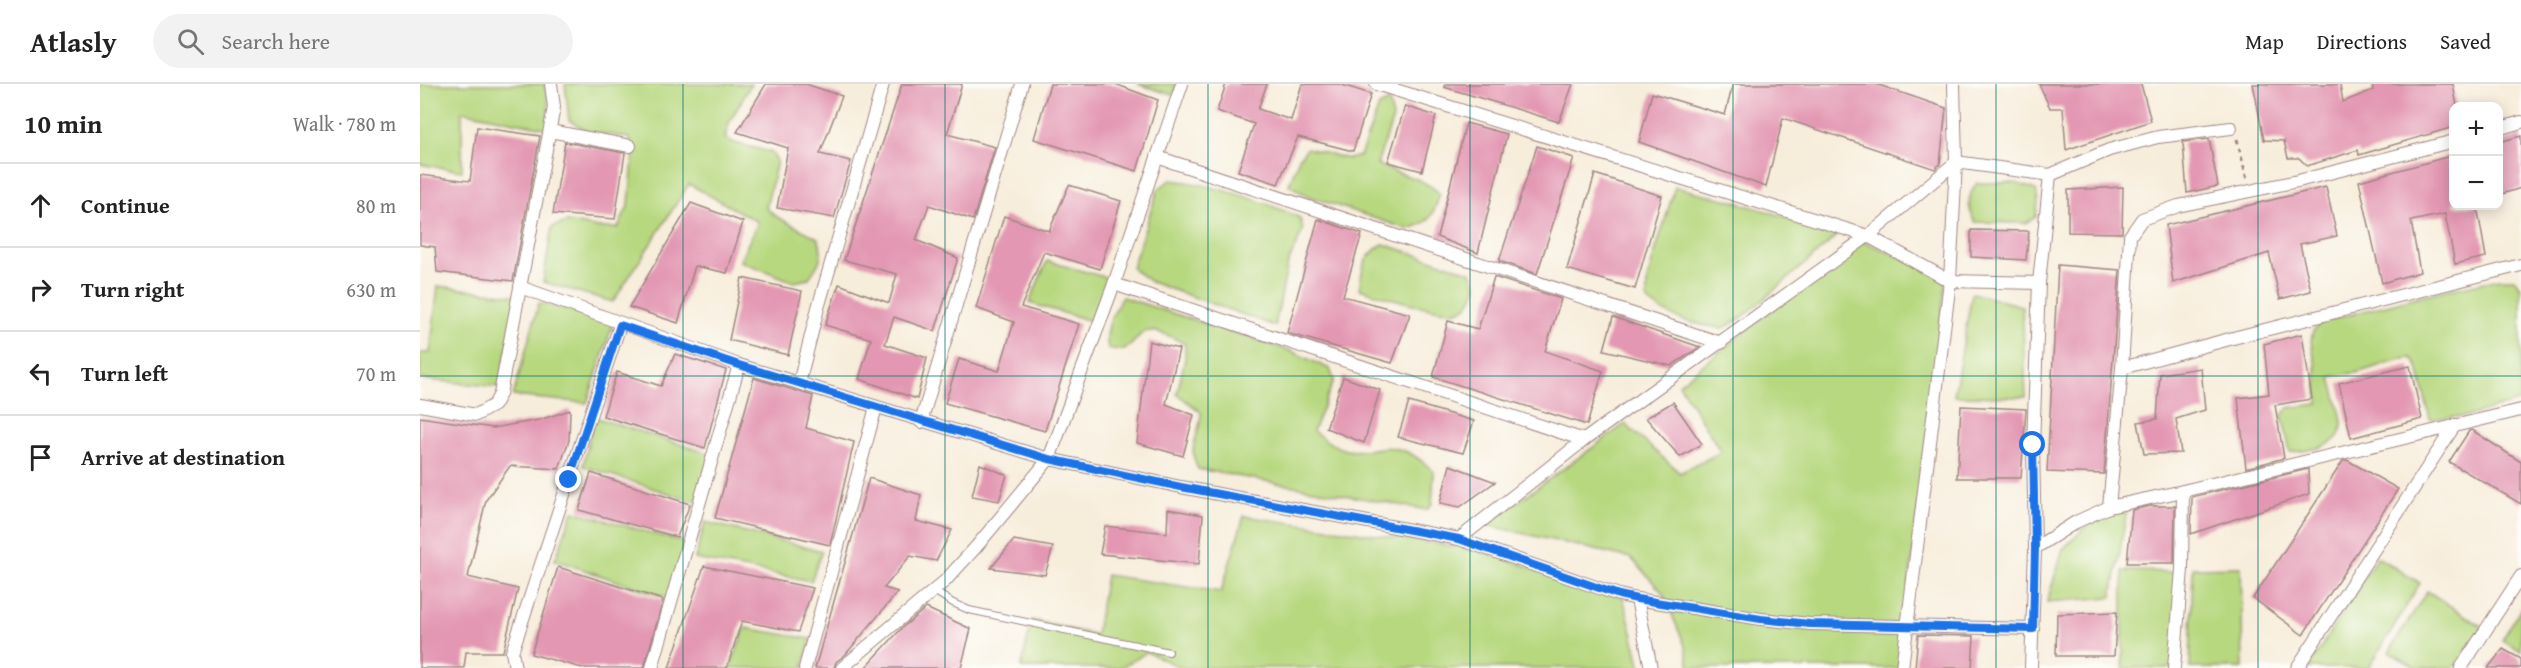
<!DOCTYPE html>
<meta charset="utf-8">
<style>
body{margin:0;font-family:"Gentium Book Plus",serif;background:#f2f2f2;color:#222}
.controls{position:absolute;right:18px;top:18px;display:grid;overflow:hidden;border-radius:12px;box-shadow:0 3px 15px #0003}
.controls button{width:54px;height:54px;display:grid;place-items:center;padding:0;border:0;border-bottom:2px solid #e0e0e0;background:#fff;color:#222;font:30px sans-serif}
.stop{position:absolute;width:18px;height:18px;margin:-14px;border:4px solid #1a73e8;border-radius:50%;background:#fff}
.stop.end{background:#1a73e8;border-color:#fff;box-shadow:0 2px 6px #0008}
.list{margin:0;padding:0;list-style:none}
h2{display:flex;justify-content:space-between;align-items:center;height:78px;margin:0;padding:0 24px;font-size:26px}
h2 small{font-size:20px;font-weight:400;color:#767676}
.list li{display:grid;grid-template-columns:39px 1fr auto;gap:18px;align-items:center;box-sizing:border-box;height:84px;padding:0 24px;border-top:2px solid #e0e0e0}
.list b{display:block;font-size:22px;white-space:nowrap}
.list em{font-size:20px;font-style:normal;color:#767676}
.icon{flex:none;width:33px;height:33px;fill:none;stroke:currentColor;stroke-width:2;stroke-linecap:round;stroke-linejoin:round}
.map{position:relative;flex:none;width:2101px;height:584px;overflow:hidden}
header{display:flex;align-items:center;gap:36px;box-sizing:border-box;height:84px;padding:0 30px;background:#fff;border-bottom:2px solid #e0e0e0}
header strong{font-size:28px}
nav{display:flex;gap:33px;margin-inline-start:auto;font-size:21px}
.search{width:420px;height:54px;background:#f2f2f2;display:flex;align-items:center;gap:15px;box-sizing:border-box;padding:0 21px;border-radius:33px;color:#767676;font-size:22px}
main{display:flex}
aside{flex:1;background:#fff}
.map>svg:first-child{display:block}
.green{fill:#b7d87f;stroke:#807c55;stroke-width:1.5}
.building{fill:#e397b2}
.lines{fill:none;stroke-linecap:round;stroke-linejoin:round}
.lane-casing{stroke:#a08683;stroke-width:8}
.street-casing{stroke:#a08683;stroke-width:14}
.path{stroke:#a08683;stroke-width:3;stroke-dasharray:4.5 4.5;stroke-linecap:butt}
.lane{stroke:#fff;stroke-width:6}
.street{stroke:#fff;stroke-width:12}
.route{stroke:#1a73e8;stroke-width:8}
.grid{fill:none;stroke:#0f766e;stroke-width:1.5;stroke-opacity:0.55}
</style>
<header>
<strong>Atlasly</strong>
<div class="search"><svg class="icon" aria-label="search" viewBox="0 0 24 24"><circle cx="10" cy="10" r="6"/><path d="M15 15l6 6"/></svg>Search here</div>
<nav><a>Map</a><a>Directions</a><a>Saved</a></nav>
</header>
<main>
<aside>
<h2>10 min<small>Walk · 780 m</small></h2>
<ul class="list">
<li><svg class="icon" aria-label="ahead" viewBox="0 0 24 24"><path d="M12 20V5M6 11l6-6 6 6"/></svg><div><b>Continue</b></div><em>80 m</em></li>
<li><svg class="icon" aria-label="right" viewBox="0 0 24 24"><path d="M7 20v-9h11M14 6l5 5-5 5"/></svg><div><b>Turn right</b></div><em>630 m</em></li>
<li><svg class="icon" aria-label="left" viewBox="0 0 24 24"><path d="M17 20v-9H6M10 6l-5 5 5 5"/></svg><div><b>Turn left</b></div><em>70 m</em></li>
<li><svg class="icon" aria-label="arrive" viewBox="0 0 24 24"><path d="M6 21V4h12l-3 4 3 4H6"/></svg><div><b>Arrive at destination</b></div></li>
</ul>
</aside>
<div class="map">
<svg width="2101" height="584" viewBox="0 0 2101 584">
<rect width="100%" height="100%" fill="#fdfcf7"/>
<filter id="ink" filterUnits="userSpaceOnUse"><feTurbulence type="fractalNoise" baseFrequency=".0167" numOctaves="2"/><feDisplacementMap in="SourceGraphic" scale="12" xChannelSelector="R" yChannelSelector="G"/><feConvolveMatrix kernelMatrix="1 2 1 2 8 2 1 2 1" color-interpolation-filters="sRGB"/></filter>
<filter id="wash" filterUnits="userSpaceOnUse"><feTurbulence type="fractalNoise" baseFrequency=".008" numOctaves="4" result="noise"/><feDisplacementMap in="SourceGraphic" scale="24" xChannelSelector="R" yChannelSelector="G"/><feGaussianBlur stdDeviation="1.35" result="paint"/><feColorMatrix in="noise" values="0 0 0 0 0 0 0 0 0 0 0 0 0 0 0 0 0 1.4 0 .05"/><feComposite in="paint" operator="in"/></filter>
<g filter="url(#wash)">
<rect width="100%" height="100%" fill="#f7eddb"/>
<g class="green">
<polygon points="0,0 124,0 128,16 129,45 42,27 42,87 0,80"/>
<path d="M145 0H331L309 39 305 54 314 59 351 68 357 77 346 124 357 133 398 154C405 171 399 181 388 195L374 198 320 177 338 138 269 100 193 218 123 198 132 143 147 138 179 144H198L209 120 214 66 209 54 167 47 149 36Z"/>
<polygon points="718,0 757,0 753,11"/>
<path d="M969 17 973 34 957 80C979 92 1002 92 1020 110 1013 132 1011 139 987 145L888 112 869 101 879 74 887 64 928 75 940 72 959 22Z"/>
<path d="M751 96C790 100 845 117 880 134L883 146 868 179 855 242 731 198 712 184 738 105Z"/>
<path d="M1557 99H1596L1616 106 1618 118 1616 133 1606 139 1555 138C1547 123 1547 112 1557 99Z"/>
<path d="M1255 103 1313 117 1405 145 1417 152 1323 233 1304 244C1274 241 1250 235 1227 216V195Z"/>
<polygon points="1440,156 1526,193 1479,584 1270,584 1266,564 1243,509 1211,474 1066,441 1205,340 1260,389 1301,368 1259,300"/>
<path d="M963 160 1051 188 1057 202C1053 213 1050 223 1037 227 1024 231 956 210 939 205 943 182 943 173 963 160Z"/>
<polygon points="627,177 688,194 675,238 609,219"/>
<path d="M2080 195H2094L2101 204V317L2049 332 2010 335 1998 283 1992 274C1973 274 1954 285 1935 289 1926 290 1920 290 1911 293 1913 305 1922 329 1922 339 1922 364 1889 367 1870 368L1862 331 1868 324 1898 320 1896 282 1891 257 1893 247 1902 238 2008 210Z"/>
<polygon points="18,202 98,212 79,303 0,295 0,269 10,269"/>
<polygon points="1552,209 1602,222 1606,313 1534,312"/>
<path d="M702 213 871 267 910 285 914 296 893 347C903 355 914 363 926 366 937 368 948 366 960 364 982 361 999 373 1014 388L1012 420 1007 426 778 385C766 361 781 352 781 328L757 310 765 275V260C756 255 739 246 729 247 713 248 716 272 688 264 684 246 693 229 702 213Z"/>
<polygon points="119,219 194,236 167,319 93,312"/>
<polygon points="174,333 291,370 276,418 163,382"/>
<polygon points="1708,420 1692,513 1627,518 1643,465 1676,433"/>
<polygon points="153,427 266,459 250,515 135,476"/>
<polygon points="824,432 1053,465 1203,513 1221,584 762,584 727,568 700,584 601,584 612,536 676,551 686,491 801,508"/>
<polygon points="285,438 402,467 391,497 275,475"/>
<polygon points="1957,473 2000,499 1949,584 1888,584"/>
<polygon points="1821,483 1823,584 1770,584 1773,484"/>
<polygon points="1703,487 1763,488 1761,584 1703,584"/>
<polygon points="2007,507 2063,543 2034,584 1997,584 1969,568"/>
<polygon points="2101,524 2101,567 2082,556"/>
<polygon points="325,544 391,555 383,584 310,584"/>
</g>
<g id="blocks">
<g class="building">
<polygon points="346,0 386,0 422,12 400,70 431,77 414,134 357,124 368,64 317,48"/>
<polygon points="482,0 542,0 527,50 575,63 553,136 509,121 496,156 538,174 515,247 474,233 465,260 507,274 497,315 439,295 451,255 405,241 419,200 469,219 477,190 424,176"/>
<polygon points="630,0 695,0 738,16 717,87 614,55"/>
<polygon points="806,0 847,0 838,25 871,36 882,0 919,0 951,10 933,67 878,53 858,100 818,87 834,40 797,27"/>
<polygon points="1025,0 1153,0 1139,38 1024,3"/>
<polygon points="1313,0 1456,0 1526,24 1520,80 1515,85 1363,34 1346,103 1219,58 1232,9 1305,31"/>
<polygon points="1619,0 1721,0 1731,37 1646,66 1643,24 1630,24"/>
<polygon points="1833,0 1920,0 1923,18 1953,6 1952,0 2033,0 2037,22 2034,22 2034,43 1939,71 1938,66 1887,82 1879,74 1868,74 1864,57 1844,56"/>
<polygon points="985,22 1016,32 1002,87 968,78"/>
<polygon points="1046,39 1087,50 1058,169 1017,153"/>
<polygon points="57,43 120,52 93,197 17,188 15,163 0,161 0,91 50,97"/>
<polygon points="2101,52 2101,104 2079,111 2079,58"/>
<polygon points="1789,55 1798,102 1767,109 1763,58"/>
<polygon points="145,58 205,69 195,135 133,130"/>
<polygon points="1117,62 1154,74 1117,190 1079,177"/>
<polygon points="2034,71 2034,122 2057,122 2066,173 2035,180 2025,130 1991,137 2000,188 1962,199 1939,97"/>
<polygon points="1175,90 1242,112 1215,205 1147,185"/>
<polygon points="649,101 701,117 680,185 624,168 601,223 659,240 625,347 525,319 539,275 579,287 594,238 556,224 584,132 629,147"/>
<polygon points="1703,103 1702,149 1648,148 1648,106"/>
<polygon points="1906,103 1917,152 1880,160 1891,207 1860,215 1849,169 1753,199 1746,141"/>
<polygon points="271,119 323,138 307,189 275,182 258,239 209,223"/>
<polygon points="898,135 942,150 923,212 990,230 972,279 867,249"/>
<polygon points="1551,146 1609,147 1606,176 1551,173"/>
<polygon points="1638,181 1700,186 1684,390 1627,388"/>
<polygon points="1074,193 1141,215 1125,267 1183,287 1167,341 1013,293 1028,237 1058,245"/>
<polygon points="322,194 382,207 368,271 309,256"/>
<polygon points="1193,233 1280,263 1251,282 1184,266"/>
<polygon points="1882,250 1892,315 1855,321 1864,374 1826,384 1818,314 1849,310 1844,260"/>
<polygon points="729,257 759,265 746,320 774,331 763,372 717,359"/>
<polygon points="255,270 306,286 285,364 183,332 197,288 241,302"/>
<polygon points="1990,282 2002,335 1931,354 1919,299"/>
<polygon points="1781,284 1785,326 1756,335 1761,369 1724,370 1718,338 1737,335 1740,290"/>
<polygon points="923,293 960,306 944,359 906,344"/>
<polygon points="334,294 393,312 386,344 434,358 410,461 295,434"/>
<polygon points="989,318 1054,337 1043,369 978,353"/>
<polygon points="1253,318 1282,360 1260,373 1226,334"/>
<polygon points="1541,322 1606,325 1601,394 1537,394"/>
<polygon points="150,326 149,356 139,385 90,382 66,416 48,493 98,505 83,568 46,568 44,584 0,584 0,333 73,344 119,336"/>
<polygon points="2052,346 2101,378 2101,420 2029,378 2049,347"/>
<polygon points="1927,376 1978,405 1883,551 1833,514 1923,377"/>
<polygon points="560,380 587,391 579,417 552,412"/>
<polygon points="1030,381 1075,398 1040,423 1020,419"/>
<polygon points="1888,385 1889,410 1771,450 1772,413"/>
<polygon points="171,389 270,420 257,453 159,426"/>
<polygon points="449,394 501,411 496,437 532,446 516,477 490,472 464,504 478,508 426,570 416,578 414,584 395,584"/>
<polygon points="1730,422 1755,422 1754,479 1707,479 1712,426"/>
<polygon points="748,425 783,431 779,480 680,470 685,442 747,449"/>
<polygon points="594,456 633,463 625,491 571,484"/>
<polygon points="284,482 393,504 378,548 322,537 307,584 249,584"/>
<polygon points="138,483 243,516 224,584 162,584 111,570"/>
<polygon points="506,524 551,545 541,584 445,584 483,543"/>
<polygon points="1697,528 1694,572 1636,572 1637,530"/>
<polygon points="1498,551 1554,552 1552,584 1495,584"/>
<polygon points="2083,565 2101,575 2101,584 2068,584"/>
</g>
</g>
</g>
<g filter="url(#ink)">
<use href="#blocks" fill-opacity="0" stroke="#a08683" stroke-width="1.5"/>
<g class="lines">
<defs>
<polyline id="lane" points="514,507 533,519 549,526 749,568"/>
<g id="street">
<polyline points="956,0 1448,152 1530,197 1619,199"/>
<polyline points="2078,45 2101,38"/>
<polyline points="130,47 210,62"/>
<polyline points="737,73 1301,259"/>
<polyline points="694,200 1164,356"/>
<polyline points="100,203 319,281 629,375 694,200 762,0"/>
<polyline points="1702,284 1817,253 2101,181"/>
<polyline points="379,299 398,224 463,0"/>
<polyline points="0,321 56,331 74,321 80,310 134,23 131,0"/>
<polyline points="501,338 602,0"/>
<polyline points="1689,423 1702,284 1710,152 1722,135 1758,122 1878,97 2034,57"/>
<polyline points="1039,455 1164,356 1448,152 1536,78 1630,91"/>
<polyline points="1615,464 1656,438 1689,423 1763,407 2101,326"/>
<polyline points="1217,515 1231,584"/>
<polyline points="95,584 92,568 200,241"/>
<polyline points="232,584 319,281"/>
<polyline points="385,584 456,323"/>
<polyline points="422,584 525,497 556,463 629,375 761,403 1039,455 1199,511 1217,515 1341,535 1390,540 1613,545"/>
<polyline points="1482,584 1530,197 1536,78 1534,1"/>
<polyline points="1611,584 1615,464 1613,361 1619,199 1630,91 1689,66 1738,53 1811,44"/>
<polyline points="1754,584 1762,485 1763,407"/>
<polyline points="1877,584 2035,341"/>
<polyline points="2041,584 2101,492"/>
</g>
</defs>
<use href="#lane" class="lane-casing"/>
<use href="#street" class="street-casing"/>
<polyline class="path" points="1817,55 1827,96"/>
<use href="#lane" class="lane"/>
<use href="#street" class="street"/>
</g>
</g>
<g class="lines" filter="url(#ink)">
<polyline class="route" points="149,396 200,241 319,281 629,375 761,403 1039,455 1199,511 1217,515 1341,535 1390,540 1613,545 1615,464 1613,361"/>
</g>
<path class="grid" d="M263 0V584M525 0V584M788 0V584M1050 0V584M1313 0V584M1576 0V584M1838 0V584M0 292H2101"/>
</svg>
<div class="controls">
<button>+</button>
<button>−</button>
</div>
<div class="stop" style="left:1613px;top:361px"></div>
<div class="stop end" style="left:149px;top:396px"></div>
</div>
</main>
